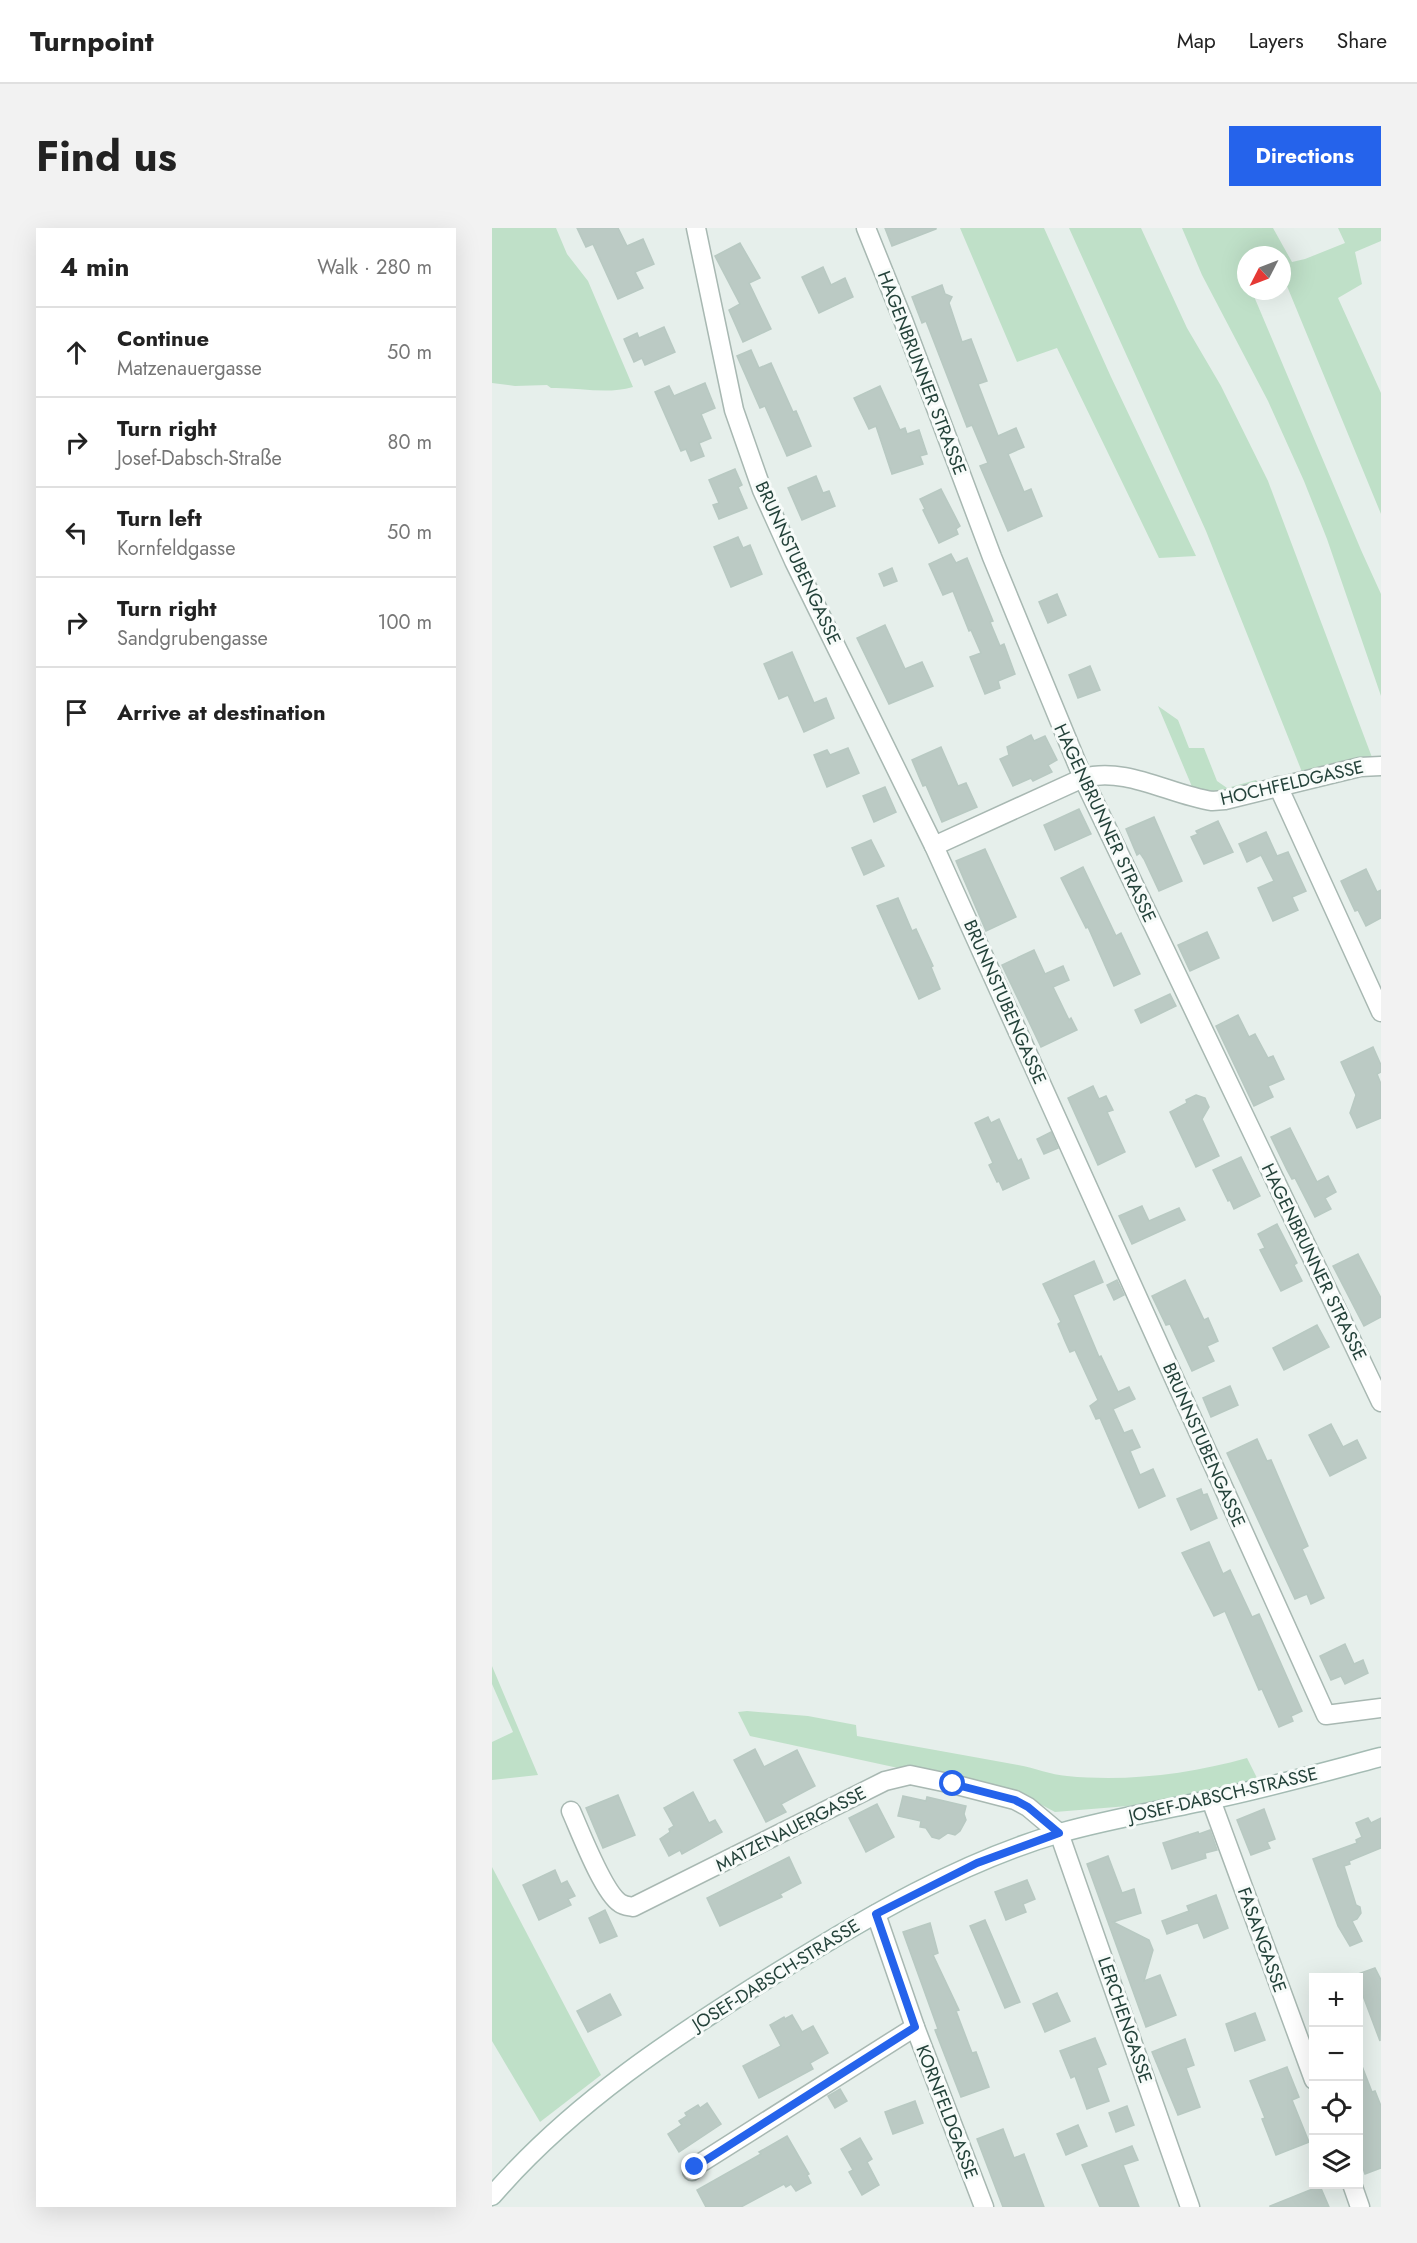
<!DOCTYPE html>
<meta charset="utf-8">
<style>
body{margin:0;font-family:Jost,sans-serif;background:#f2f2f2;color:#222}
.controls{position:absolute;right:18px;bottom:18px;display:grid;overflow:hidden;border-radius:0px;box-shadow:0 6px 24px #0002}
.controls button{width:54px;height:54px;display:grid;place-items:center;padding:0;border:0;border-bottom:2px solid #e0e0e0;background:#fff;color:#222;font:30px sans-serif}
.compass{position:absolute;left:745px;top:18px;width:54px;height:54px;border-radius:50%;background:#fff;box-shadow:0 6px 24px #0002;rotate:228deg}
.stop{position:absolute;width:18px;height:18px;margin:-14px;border:4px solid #2563eb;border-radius:50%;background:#fff}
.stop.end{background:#2563eb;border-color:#fff;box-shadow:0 2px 6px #0008}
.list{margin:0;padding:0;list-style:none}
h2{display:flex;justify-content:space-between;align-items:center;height:78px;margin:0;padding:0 24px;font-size:26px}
h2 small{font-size:20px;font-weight:400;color:#767676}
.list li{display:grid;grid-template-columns:39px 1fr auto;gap:18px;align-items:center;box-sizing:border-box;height:90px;padding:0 24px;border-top:2px solid #e0e0e0}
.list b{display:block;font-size:22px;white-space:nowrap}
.list p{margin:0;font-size:20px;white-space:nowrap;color:#767676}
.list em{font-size:20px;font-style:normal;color:#767676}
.icon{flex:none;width:33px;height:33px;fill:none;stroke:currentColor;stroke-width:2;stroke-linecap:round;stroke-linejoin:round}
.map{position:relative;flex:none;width:889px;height:1979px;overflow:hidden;border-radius:0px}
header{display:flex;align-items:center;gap:36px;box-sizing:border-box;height:84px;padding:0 30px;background:#fff;border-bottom:2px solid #e0e0e0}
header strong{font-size:28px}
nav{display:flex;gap:33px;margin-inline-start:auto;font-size:21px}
.intro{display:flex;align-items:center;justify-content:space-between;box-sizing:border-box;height:144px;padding:0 36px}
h1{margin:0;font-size:42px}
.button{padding:15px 27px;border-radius:0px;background:#2563eb;color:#fff;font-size:21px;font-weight:700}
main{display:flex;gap:36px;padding:0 36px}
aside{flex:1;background:#fff;border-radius:0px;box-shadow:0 6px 24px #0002}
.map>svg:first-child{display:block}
.green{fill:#bfe0c8}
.building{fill:#bbcac4;stroke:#b8c9c2;stroke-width:1.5}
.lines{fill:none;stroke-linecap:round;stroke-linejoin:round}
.minor-casing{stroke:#a8b8b2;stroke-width:21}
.secondary-casing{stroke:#a4bbb3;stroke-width:21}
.minor{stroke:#fff;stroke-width:18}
.secondary{stroke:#fff;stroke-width:18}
.route{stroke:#2563eb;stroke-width:8}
.labels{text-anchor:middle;stroke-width:6;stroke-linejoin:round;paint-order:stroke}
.street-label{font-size:18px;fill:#24423a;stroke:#f7fbf9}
</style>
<header>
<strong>Turnpoint</strong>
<nav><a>Map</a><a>Layers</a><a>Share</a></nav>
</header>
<div class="intro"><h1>Find us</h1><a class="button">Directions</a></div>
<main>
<aside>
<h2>4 min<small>Walk · 280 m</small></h2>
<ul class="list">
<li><svg class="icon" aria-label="ahead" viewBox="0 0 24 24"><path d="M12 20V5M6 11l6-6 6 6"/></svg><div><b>Continue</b><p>Matzenauergasse</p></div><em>50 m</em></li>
<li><svg class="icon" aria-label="right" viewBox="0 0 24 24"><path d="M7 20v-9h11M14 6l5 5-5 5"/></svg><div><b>Turn right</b><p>Josef-Dabsch-Straße</p></div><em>80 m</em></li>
<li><svg class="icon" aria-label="left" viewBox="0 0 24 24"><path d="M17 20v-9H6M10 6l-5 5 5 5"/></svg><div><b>Turn left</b><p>Kornfeldgasse</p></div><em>50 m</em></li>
<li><svg class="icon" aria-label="right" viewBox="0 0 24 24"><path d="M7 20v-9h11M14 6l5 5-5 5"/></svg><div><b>Turn right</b><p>Sandgrubengasse</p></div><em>100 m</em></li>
<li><svg class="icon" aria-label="arrive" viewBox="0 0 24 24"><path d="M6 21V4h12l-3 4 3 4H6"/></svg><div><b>Arrive at destination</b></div></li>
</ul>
</aside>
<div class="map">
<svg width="889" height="1979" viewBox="0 0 889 1979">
<rect width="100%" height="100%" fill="#e6efeb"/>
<g class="green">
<path d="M0 0H64L75 26 96 53 141 159C113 167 87 159 59 160L55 157 23 158 0 155Z"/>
<polygon points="468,0 552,0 619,149 704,328 667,330 565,120 525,134"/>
<polygon points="577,0 649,0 695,100 729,158 776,253 881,532 863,532 810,544 714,303"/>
<polygon points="690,0 781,0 800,34 813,31 853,15 846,0 889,0 889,13 863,24 870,56 846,70 889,165 889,286 790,46 790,27 754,27 754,63 762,63 761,66 869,322 889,366 889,468 835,311 812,253 776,173 710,47"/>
<polygon points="666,478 686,492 697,520 712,520 725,553 735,560 764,552 767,556 722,565 701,561"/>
<polygon points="0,1438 46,1547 0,1552 0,1514 21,1504 0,1456"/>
<path d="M255 1483 316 1488 364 1497 365 1508C419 1518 473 1527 526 1537 543 1540 559 1547 575 1548 635 1554 698 1546 755 1530L767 1554 636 1578 563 1584 531 1567 258 1508 246 1484Z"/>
<polygon points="0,1639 109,1847 48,1894 0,1813"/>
</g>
<g class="building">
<polygon points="85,0 126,0 135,18 151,11 162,36 143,44 151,60 126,71 101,16 94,19"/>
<polygon points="393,0 444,0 444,1 400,18"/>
<polygon points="248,15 268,50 257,55 279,101 251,114 237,82 248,76 223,28"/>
<polygon points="331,39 339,57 353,50 361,69 327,85 310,49"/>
<polygon points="450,57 453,66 460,69 457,75 470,114 479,111 495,153 486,156 506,208 524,200 532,219 516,226 532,264 539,261 550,288 516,303 488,238 496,235 480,197 475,199 434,93 430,95 420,69"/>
<polygon points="172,99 183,124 153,137 150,130 142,134 132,111 145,105 147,110"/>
<polygon points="259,122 267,140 279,135 301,184 304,183 319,218 295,228 273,178 268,180 245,128"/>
<polygon points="213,155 223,180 209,186 219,210 207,215 212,228 199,233 194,221 189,223 163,164 177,158 182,168"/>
<polygon points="388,158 408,202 413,200 415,206 427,202 435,226 428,228 431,236 400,246 384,198 377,201 362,170"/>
<polygon points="243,241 250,257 246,259 255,280 227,291 221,277 227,275 217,252"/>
<polygon points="324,248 331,265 337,263 343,278 310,292 296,260"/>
<polygon points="449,261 468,298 464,301 466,306 447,315 431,282 433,281 428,271"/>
<polygon points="246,309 251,320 258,317 270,346 239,359 222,319"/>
<polygon points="459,326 464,335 475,330 501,393 498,394 508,418 512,416 523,446 506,453 508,460 493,466 478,429 489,425 479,402 477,403 461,363 451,367 437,336"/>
<polygon points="400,340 405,353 392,358 387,346"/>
<polygon points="565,366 574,387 556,395 547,374"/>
<polygon points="393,397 413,441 430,434 441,458 397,476 365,410"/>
<polygon points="300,424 322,475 334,470 342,490 312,504 296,467 287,471 272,436"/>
<polygon points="598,438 608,462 586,470 577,447"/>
<polygon points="539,507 542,513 553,508 565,532 556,537 560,544 541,553 539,550 521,558 508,531 517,527 515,519"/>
<polygon points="449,519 466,558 474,555 485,579 450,594 434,557 431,558 420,532"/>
<polygon points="356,520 367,545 335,559 322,527 335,522 338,527"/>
<polygon points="393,559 404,584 382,594 371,568"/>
<polygon points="587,581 599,606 563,622 552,597"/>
<polygon points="662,589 690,653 667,663 652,631 648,625 645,627 634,601"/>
<polygon points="726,593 741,624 712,636 699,609 706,606 704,603"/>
<polygon points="774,604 785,628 796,624 814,663 800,669 806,682 781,693 766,660 782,653 769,627 755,634 747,616"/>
<polygon points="379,612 392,638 372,647 360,620"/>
<polygon points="493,621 524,689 494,703 464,633"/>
<polygon points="591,639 624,708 629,705 648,746 622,758 596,699 594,700 569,650"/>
<polygon points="874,641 885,664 889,662 889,690 874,698 866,682 863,683 849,653"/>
<polygon points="406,670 420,703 424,701 441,738 439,739 448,761 427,771 385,678"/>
<polygon points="715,704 727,730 698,743 686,717"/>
<polygon points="542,722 553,746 571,738 577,752 561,759 577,792 579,790 585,802 549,819 510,737"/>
<polygon points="678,766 684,778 649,795 643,782"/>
<polygon points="746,787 757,809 763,806 776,830 781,828 792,851 776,858 781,869 762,878 724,798"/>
<polygon points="881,819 889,837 889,844 885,846 889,856 889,890 865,900 858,885 864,867 849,834"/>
<polygon points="601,858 607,871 614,868 621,882 615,884 633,924 606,937 576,870"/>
<polygon points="704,867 713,870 717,879 710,891 727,928 704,939 678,884 695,875 694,872"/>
<polygon points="496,889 499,895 507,891 526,933 529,931 537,950 511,962 507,953 505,954 497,937 501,935 483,895"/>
<polygon points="798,900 825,954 836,948 844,964 833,970 839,981 823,989 803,950 800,951 795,942 779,909"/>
<polygon points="559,904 566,920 552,926 545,911"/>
<polygon points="749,929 768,968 742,981 738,972 736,973 721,942"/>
<polygon points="650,978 657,993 687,980 693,992 640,1016 627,988"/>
<polygon points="785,996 805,1035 802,1037 810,1053 789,1063 768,1022 773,1020 766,1006"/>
<polygon points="866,1026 889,1070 889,1089 872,1098 841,1038"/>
<polygon points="602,1033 611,1054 581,1067 607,1129 609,1128 626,1164 637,1159 643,1171 621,1181 632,1205 640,1202 648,1219 638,1223 648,1247 661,1241 673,1268 647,1280 608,1190 604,1191 598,1178 606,1172 583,1122 578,1124 573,1113 566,1096 569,1094 551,1056"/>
<polygon points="625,1052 632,1067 622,1072 615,1057"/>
<polygon points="693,1052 712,1092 716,1090 726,1113 715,1118 722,1133 700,1143 678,1096 674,1097 660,1068"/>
<polygon points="825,1097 837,1119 792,1142 781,1120"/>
<polygon points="738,1158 746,1177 719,1189 711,1170"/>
<polygon points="839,1196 851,1219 865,1212 874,1230 838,1248 817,1207"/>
<polygon points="765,1211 775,1233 779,1232 816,1318 810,1321 832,1370 819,1376 815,1366 803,1371 735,1225"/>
<polygon points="709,1261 711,1267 715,1266 725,1290 699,1302 685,1271"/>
<polygon points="717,1314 731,1346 738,1342 760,1389 767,1386 810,1483 799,1488 801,1493 787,1499 770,1461 767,1462 733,1383 722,1388 690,1325"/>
<polygon points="853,1416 862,1436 871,1432 876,1445 853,1456 849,1448 839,1452 828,1428"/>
<polygon points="263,1521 272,1539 305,1522 323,1558 289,1576 294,1584 274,1594 242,1532"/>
<polygon points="201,1564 217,1595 223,1592 230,1604 190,1626 188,1622 177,1628 168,1611 178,1604 177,1601 182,1598 172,1580"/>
<polygon points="126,1567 143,1607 111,1620 94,1580"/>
<polygon points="411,1568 434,1573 435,1569 474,1578 472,1586 474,1592 468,1603 463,1607 456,1605 447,1611 440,1609 434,1600 428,1599 429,1593 406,1588"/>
<polygon points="385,1576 402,1609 374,1624 357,1590"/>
<polygon points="772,1581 783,1611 775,1614 778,1620 759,1627 745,1592"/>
<polygon points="876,1590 879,1595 889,1590 889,1620 857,1633 858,1636 852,1638 864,1677 868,1679 869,1685 865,1691 860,1693 870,1713 858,1718 846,1698 821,1631 865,1615 864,1612 870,1609 864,1595"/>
<polygon points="718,1602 725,1622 713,1625 714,1630 680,1641 671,1615 706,1604 707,1606"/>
<polygon points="616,1628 630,1665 642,1661 649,1685 621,1694 657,1712 661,1722 652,1753 668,1747 684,1787 654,1799 595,1636"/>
<polygon points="297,1629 309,1655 288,1666 290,1669 228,1698 215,1670"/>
<polygon points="63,1642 69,1656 75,1653 83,1668 76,1671 79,1677 47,1692 31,1657"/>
<polygon points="535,1652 543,1671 531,1676 534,1684 514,1692 503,1664"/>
<polygon points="724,1667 736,1700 712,1710 706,1695 702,1696 675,1706 670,1693 697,1683 695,1678"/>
<polygon points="113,1682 125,1708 108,1715 97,1690"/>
<polygon points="493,1692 528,1774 513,1780 478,1698"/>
<polygon points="438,1695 446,1725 441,1727 467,1782 464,1783 480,1825 484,1824 497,1859 469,1869 443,1802 446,1801 411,1704"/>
<polygon points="883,1740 889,1752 888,1813 867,1757 867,1749 863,1747"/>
<polygon points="565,1765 578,1793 553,1804 541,1776"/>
<polygon points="118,1766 129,1787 96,1804 85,1783"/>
<polygon points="763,1785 773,1812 743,1823 734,1796"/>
<polygon points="300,1787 310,1804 321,1798 336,1825 318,1835 321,1841 267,1870 251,1838 289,1818 278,1797 292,1789 293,1791"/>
<polygon points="603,1810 614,1836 605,1840 617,1873 595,1881 583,1848 579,1850 568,1823"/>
<polygon points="693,1811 702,1837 694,1840 708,1879 686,1887 660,1824"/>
<polygon points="868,1833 880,1864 883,1863 889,1878 889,1940 873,1946 867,1928"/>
<polygon points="795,1839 807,1869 800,1872 817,1914 784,1927 770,1891 773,1890 758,1853"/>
<polygon points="348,1861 355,1873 343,1880 336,1868"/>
<polygon points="423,1873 431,1895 401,1906 393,1884"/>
<polygon points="215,1875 229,1896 187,1924 176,1906 190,1897 187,1893 195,1888 193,1885 206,1877 208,1880"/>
<polygon points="635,1878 642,1897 624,1904 617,1885"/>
<polygon points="586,1897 595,1918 574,1927 565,1906"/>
<polygon points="511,1901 522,1930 532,1926 552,1979 511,1979 485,1911"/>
<polygon points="295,1908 317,1946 315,1947 319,1955 304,1963 299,1956 294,1959 292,1956 249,1979 214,1979 205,1962 269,1926 267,1924"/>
<polygon points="368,1910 380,1931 375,1934 387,1957 370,1967 357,1944 361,1942 349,1921"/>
<polygon points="640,1918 646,1932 631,1937 647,1979 608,1979 590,1937"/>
<polygon points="828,1958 837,1979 778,1979 778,1978"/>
</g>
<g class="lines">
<defs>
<g id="minor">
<polyline points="204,0 242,182 270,262 302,333 442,618 834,1487 889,1480"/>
<polyline points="374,0 411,92 500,329 591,550 889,1174"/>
<polyline points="786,558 889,784"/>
<path d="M442 618 591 550C634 538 678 567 720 573L733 572 868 539 889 538"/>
<polyline points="719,1572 822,1852"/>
<path d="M79 1583C88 1603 111 1664 128 1675 132 1678 136 1678 141 1679L393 1553 418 1547 461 1556 523 1572 536 1579 567 1605 698 1979"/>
<polyline points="384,1686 423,1799 492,1979"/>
<polyline points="200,1943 207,1936 423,1799"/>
<polyline points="860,1956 868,1979"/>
</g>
<path id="secondary" d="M0 1968C80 1875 183 1808 286 1744 375 1689 468 1634 568 1605 617 1591 667 1583 717 1572 775 1560 832 1544 889 1529"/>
</defs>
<use href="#minor" class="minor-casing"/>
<use href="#secondary" class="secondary-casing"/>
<use href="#minor" class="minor"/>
<use href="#secondary" class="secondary"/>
</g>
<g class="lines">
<polyline class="route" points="203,1939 423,1799 384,1686 485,1635 567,1605 536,1579 523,1572 461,1556"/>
</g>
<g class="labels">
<g class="street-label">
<text transform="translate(430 145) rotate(69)" y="6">HAGENBRUNNER STRASSE</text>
<text transform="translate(306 335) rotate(65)" y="6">BRUNNSTUBENGASSE</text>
<text transform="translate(800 555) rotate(-13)" y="6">HOCHFELDGASSE</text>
<text transform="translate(613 595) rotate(65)" y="6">HAGENBRUNNER STRASSE</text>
<text transform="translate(513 774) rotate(66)" y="6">BRUNNSTUBENGASSE</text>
<text transform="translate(822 1034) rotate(64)" y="6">HAGENBRUNNER STRASSE</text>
<text transform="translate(712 1217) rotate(66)" y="6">BRUNNSTUBENGASSE</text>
<text transform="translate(731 1567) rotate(-13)" y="6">JOSEF-DABSCH-STRASSE</text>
<text transform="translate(299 1601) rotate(-27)" y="6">MATZENAUERGASSE</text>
<text transform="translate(770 1712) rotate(70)" y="6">FASANGASSE</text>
<text transform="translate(284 1747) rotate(-32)" y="6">JOSEF-DABSCH-STRASSE</text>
<text transform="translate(633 1792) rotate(71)" y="6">LERCHENGASSE</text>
<text transform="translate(455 1884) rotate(69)" y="6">KORNFELDGASSE</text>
</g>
</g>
</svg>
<div class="controls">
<button>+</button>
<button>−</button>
<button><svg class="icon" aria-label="locate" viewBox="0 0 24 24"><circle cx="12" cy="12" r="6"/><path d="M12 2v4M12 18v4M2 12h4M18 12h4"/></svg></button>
<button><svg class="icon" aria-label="layers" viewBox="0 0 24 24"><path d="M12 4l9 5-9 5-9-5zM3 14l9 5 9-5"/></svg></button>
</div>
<svg class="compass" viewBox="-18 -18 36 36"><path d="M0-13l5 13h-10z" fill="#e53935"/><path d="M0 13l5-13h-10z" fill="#767676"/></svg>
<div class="stop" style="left:461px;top:1556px"></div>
<div class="stop end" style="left:203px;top:1939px"></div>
</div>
</main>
